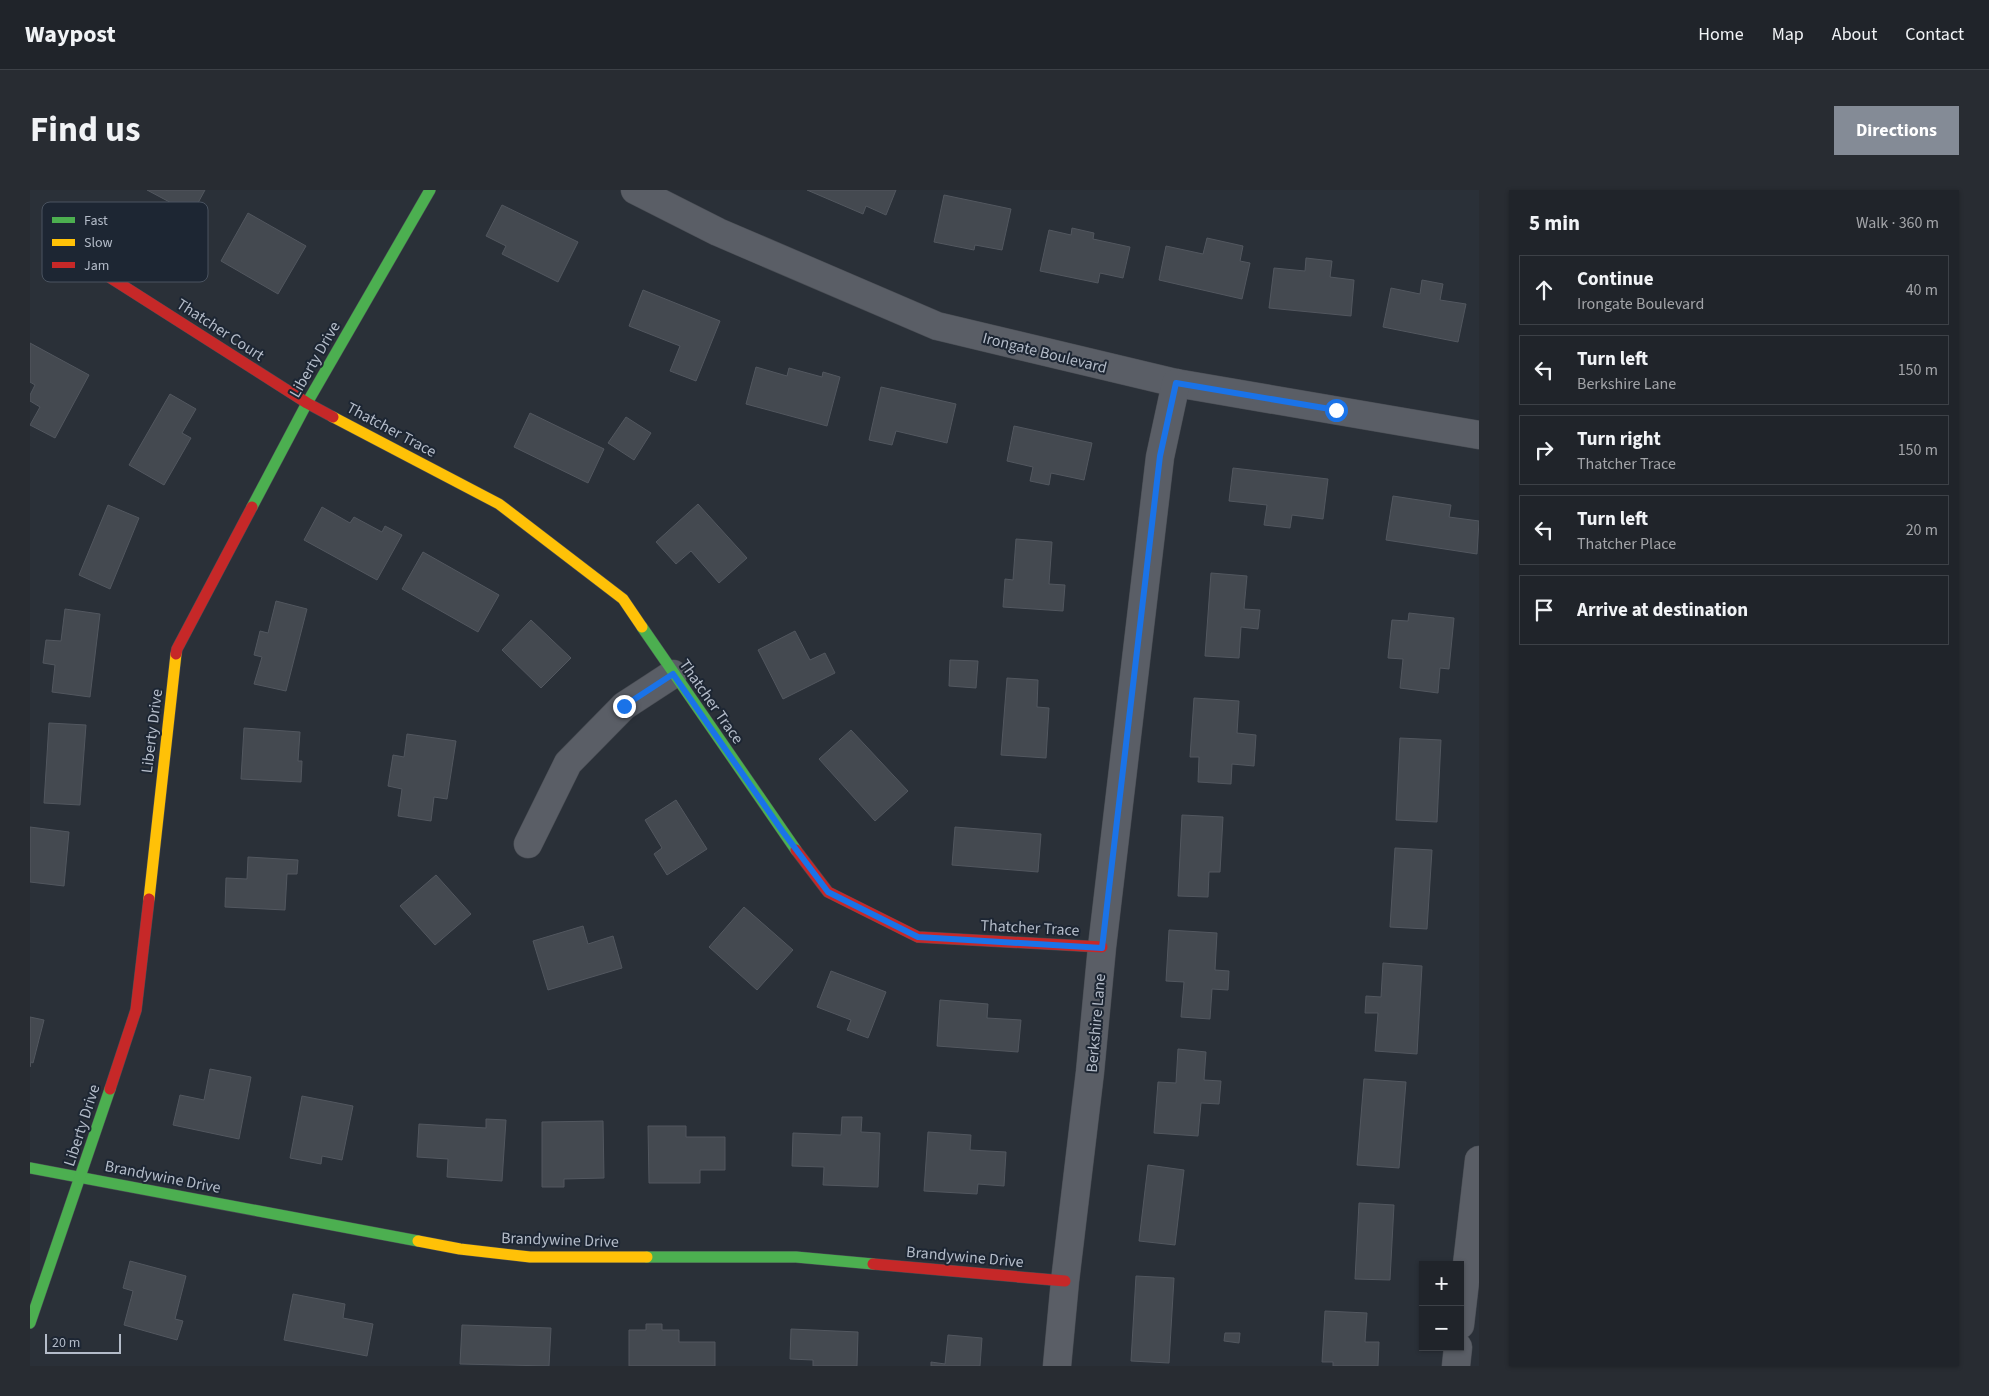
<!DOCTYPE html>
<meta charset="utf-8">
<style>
body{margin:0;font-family:"Source Sans 3",sans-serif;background:#282c32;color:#f1f3f6}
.controls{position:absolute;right:15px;bottom:15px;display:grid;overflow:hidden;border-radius:0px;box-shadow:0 1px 4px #0004}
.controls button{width:45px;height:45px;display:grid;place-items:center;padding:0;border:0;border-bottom:1px solid #3d4147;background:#20242a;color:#f1f3f6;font:25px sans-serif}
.scale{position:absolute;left:15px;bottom:12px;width:76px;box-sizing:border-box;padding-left:5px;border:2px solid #b4bcc9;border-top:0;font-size:14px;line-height:18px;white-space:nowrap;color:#b4bcc9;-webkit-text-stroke:4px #1d2633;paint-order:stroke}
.stop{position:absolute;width:15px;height:15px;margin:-11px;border:4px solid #1a73e8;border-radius:50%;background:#fff}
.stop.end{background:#1a73e8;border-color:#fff;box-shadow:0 1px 5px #0008}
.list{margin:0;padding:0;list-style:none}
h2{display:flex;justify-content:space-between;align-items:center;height:65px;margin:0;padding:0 20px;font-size:21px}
h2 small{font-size:16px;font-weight:400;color:#a2a4a8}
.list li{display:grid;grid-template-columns:32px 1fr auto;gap:15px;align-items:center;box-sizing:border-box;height:70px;margin:0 10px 10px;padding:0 10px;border:1px solid #3d4147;border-radius:0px}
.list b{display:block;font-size:19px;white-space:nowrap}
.list p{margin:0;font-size:16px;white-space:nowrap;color:#a2a4a8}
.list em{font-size:16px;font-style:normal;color:#a2a4a8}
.icon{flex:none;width:28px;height:28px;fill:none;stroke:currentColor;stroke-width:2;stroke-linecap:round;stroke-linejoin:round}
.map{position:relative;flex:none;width:1449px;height:1176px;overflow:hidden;border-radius:0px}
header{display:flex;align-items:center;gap:30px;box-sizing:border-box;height:70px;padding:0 25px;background:#20242a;border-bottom:1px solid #3d4147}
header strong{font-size:24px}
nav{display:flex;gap:28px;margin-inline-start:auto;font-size:18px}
.intro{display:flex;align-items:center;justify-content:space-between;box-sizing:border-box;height:120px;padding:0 30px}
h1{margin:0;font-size:35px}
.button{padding:12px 22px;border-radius:0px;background:#848b96;color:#fff;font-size:18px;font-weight:700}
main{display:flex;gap:30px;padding:0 30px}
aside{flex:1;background:#20242a;border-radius:0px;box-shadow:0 1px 4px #0004}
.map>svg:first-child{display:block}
.building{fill:#444950;stroke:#52575f}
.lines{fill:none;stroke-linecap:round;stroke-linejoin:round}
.street-casing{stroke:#484c53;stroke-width:29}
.fast-casing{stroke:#484c53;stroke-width:12}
.slow-casing{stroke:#484c53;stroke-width:12}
.jam-casing{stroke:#484c53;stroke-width:12}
.street{stroke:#5a5e66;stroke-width:28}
.fast{stroke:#4caf50;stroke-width:11}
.slow{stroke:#ffc107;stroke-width:11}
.jam{stroke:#c62828;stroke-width:11}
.route{stroke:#1a73e8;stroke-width:6}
.labels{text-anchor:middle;stroke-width:4;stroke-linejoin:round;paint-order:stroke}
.street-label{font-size:16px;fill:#b4bcc9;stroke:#1d2633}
.key{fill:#1d2633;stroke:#4a5360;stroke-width:1}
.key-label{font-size:14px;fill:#b4bcc9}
</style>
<header>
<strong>Waypost</strong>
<nav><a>Home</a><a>Map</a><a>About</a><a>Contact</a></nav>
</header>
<div class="intro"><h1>Find us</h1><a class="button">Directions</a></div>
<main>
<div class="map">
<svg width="1449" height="1176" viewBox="0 0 1449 1176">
<rect width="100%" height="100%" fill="#2a3038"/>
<g class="building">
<polygon points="117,0 175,0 162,24"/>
<polygon points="777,0 866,0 856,25 836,16 833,24"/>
<polygon points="914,5 981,19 972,60 945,55 944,60 904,52"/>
<polygon points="472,15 548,52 528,92 472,64 476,56 456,46"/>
<polygon points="218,23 276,56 248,104 191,71"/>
<polygon points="1042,38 1064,43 1063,49 1100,57 1093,88 1070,83 1068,93 1010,81 1019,40 1041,45"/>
<polygon points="1177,48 1213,56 1210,71 1220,73 1212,109 1129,90 1136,56 1173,64"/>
<polygon points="1276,68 1302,71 1300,87 1324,90 1321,126 1239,118 1244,78 1275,81"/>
<polygon points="1392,90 1413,94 1410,110 1436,114 1428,152 1353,137 1361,98 1390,104"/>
<polygon points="613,100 690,131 666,191 640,181 650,156 599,136"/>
<polygon points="0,153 59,185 25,248 0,235 10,217 0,211 0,205 5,195 0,192"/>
<polygon points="726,177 757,186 759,178 792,187 793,182 810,187 797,236 716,214"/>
<polygon points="851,197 926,214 917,253 866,241 862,255 839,250"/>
<polygon points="140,204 166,219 152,243 161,248 134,295 99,275"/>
<polygon points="500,223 574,259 558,293 484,257"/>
<polygon points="596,227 621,243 604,270 578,253"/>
<polygon points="984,236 1062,253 1054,290 1021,283 1019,295 1000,291 1003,277 977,271"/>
<polygon points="1203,278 1298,289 1293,329 1262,325 1260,338 1234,335 1237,315 1199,311"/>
<polygon points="1363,306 1421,315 1419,327 1449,331 1447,364 1356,350"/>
<polygon points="668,314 717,368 689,393 661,361 646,374 626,352"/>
<polygon points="78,315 109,328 80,399 49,385"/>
<polygon points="292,317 320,333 324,327 352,342 355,336 372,345 347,390 274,350"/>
<polygon points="986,349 1022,352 1019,394 1035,395 1033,421 973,417 975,389 983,390"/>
<polygon points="393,362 469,405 448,442 372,399"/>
<polygon points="1181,383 1217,386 1214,419 1230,420 1228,439 1211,437 1209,468 1175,466"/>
<polygon points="246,411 277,419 256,501 224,494 232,467 224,465 230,441 238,443"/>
<polygon points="35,419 70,424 60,507 22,502 25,475 13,473 16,450 31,451"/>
<polygon points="1379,423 1424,428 1419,479 1410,478 1408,503 1370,498 1373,469 1358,468 1362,430 1378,431"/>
<polygon points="501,430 541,468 511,498 472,460"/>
<polygon points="765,441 780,470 795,463 805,483 753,509 728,460"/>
<polygon points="920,470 948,471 946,498 919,496"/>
<polygon points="977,488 1008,490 1007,517 1019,518 1016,568 971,565"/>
<polygon points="1164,508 1209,511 1207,543 1226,545 1224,576 1202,574 1201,594 1168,592 1169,567 1160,567"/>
<polygon points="19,533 56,535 50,615 14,613"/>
<polygon points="214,538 270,542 268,571 272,571 271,592 211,589"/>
<polygon points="821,540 878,601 845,631 789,569"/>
<polygon points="377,544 426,551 417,609 404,607 401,631 368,626 372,599 358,596 363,565 374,567"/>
<polygon points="1370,548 1411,550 1407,632 1366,630"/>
<polygon points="646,610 677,659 637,685 624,664 632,658 615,630"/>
<polygon points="1152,625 1193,627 1190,682 1179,682 1178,707 1148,706"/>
<polygon points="0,637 39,642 34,696 0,692"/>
<polygon points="925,637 1011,644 1008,682 922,675"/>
<polygon points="1365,658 1402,660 1397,739 1360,737"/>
<polygon points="218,667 268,670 267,684 257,684 255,720 195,717 196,688 217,689"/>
<polygon points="406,685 441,724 405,755 370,716"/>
<polygon points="714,717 763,760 727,800 679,757"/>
<polygon points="553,736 558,754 583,746 592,778 518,800 503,751"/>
<polygon points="1139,740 1187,743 1185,780 1199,781 1198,800 1182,799 1180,829 1151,827 1154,792 1136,791"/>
<polygon points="1353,773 1392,776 1387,864 1345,861 1348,823 1335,823 1336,806 1351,807"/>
<polygon points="801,781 856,802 838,848 817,840 821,830 787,817"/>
<polygon points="910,810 958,814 957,828 991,830 988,862 907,856"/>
<polygon points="0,827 14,830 3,873 1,872 0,877"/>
<polygon points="1148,859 1176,862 1174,890 1191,891 1189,914 1171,913 1168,946 1124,943 1128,892 1146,893"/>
<polygon points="180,879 221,887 209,949 143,935 150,905 174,910"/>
<polygon points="1334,889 1376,892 1369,978 1327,975"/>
<polygon points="272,906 323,916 312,970 292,966 291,974 260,968"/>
<polygon points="812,927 832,927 831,942 850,943 848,997 793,995 794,977 762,976 763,943 811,945"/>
<polygon points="456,929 476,930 472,991 417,987 418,969 387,967 389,934 456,938"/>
<polygon points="573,931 574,988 534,989 534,997 512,997 512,932"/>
<polygon points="618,936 656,936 656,947 695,947 695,980 670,980 670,993 619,993"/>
<polygon points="898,942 941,945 940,960 976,962 974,996 948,994 947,1004 894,1001"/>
<polygon points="1118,975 1154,980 1145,1055 1109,1051"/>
<polygon points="1329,1013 1364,1015 1360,1090 1325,1089"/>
<polygon points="100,1071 156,1086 145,1129 153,1131 147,1150 94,1135 103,1101 93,1098"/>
<polygon points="1106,1086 1144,1088 1139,1173 1101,1171"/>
<polygon points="263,1104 315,1114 313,1128 343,1134 337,1166 254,1150"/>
<polygon points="1295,1121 1337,1123 1335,1152 1349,1152 1348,1176 1303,1176 1303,1172 1292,1172"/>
<polygon points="616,1134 632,1134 632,1140 649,1140 649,1152 685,1152 685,1176 599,1176 599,1140 616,1140"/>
<polygon points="432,1135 521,1138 519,1176 430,1174"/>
<polygon points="761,1139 828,1142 827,1176 783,1176 783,1170 760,1169"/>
<polygon points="1195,1143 1210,1143 1209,1153 1194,1151"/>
<polygon points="918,1145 952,1148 950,1176 901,1176 901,1172 915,1174"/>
</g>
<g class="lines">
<defs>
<g id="street">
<polyline points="605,0 688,42 907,136 1146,193 1449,245"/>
<polyline points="498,654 538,573 594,516 643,484"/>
<polyline points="1430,1135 1449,970"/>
<polyline points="1027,1176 1035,1091 1060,882 1072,757 1130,267 1146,193"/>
<polyline points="1426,1176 1428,1157"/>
</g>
<g id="fast">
<polyline points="222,317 277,213 400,0"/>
<polyline points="612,437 766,660"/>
<polyline points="0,978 388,1051"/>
<polyline points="617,1067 766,1067 843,1074"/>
<polyline points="0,1133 80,899"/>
</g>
<g id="slow">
<polyline points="303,227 469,314 593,409 612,437"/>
<polyline points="119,709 146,464"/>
<polyline points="388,1051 430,1059 500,1067 617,1067"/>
</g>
<g id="jam">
<polyline points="62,76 277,213 303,227"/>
<polyline points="146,464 147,459 222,317"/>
<polyline points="766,660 798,702 888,747 1072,757"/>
<polyline points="80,899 106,820 119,709"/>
<polyline points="843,1074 1035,1091"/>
</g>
</defs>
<use href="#street" class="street-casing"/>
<use href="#fast" class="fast-casing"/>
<use href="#slow" class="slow-casing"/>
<use href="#jam" class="jam-casing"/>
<use href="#street" class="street"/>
<use href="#fast" class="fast"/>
<use href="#slow" class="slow"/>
<use href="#jam" class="jam"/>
</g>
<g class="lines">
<polyline class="route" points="594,516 643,484 753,642 798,702 888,747 1072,758 1130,266 1146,193 1306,220"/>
</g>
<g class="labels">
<g class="street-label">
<text transform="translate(191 139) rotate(33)" y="6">Thatcher Court</text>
<text transform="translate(1015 162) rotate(14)" y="6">Irongate Boulevard</text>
<text transform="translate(284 169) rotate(-60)" y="6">Liberty Drive</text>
<text transform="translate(362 239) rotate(28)" y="6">Thatcher Trace</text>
<text transform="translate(682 511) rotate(55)" y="6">Thatcher Trace</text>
<text transform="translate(121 541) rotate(-83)" y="6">Liberty Drive</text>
<text transform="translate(1000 737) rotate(3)" y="6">Thatcher Trace</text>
<text transform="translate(1065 833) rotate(-85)" y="6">Berkshire Lane</text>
<text transform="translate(51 935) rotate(-72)" y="6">Liberty Drive</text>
<text transform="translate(133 986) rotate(11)" y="6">Brandywine Drive</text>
<text transform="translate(530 1049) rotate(2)" y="6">Brandywine Drive</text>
<text transform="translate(935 1066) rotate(5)" y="6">Brandywine Drive</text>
</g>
</g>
<rect x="12" y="12" width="166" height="80" rx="8" class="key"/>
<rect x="22" y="27" width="23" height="6" fill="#4caf50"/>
<rect x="22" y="49" width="23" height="7" fill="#ffc107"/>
<rect x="22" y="72" width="23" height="6" fill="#c62828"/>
<g class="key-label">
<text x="54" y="35">Fast</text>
<text x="54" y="57">Slow</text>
<text x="54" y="80">Jam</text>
</g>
</svg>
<div class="controls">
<button>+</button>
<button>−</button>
</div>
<div class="scale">20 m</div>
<div class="stop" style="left:1306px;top:220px"></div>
<div class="stop end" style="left:594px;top:516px"></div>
</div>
<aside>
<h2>5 min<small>Walk · 360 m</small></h2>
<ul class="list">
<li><svg class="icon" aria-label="ahead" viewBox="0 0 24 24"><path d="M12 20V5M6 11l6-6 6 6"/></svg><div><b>Continue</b><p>Irongate Boulevard</p></div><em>40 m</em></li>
<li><svg class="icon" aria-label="left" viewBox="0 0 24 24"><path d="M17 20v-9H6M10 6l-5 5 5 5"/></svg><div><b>Turn left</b><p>Berkshire Lane</p></div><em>150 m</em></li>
<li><svg class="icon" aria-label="right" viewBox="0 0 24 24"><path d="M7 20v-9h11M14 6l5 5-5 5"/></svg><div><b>Turn right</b><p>Thatcher Trace</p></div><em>150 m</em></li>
<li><svg class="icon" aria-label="left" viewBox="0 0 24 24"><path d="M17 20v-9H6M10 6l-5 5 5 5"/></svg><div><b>Turn left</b><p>Thatcher Place</p></div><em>20 m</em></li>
<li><svg class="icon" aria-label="arrive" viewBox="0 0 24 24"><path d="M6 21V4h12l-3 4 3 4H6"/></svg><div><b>Arrive at destination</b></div></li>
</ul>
</aside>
</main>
